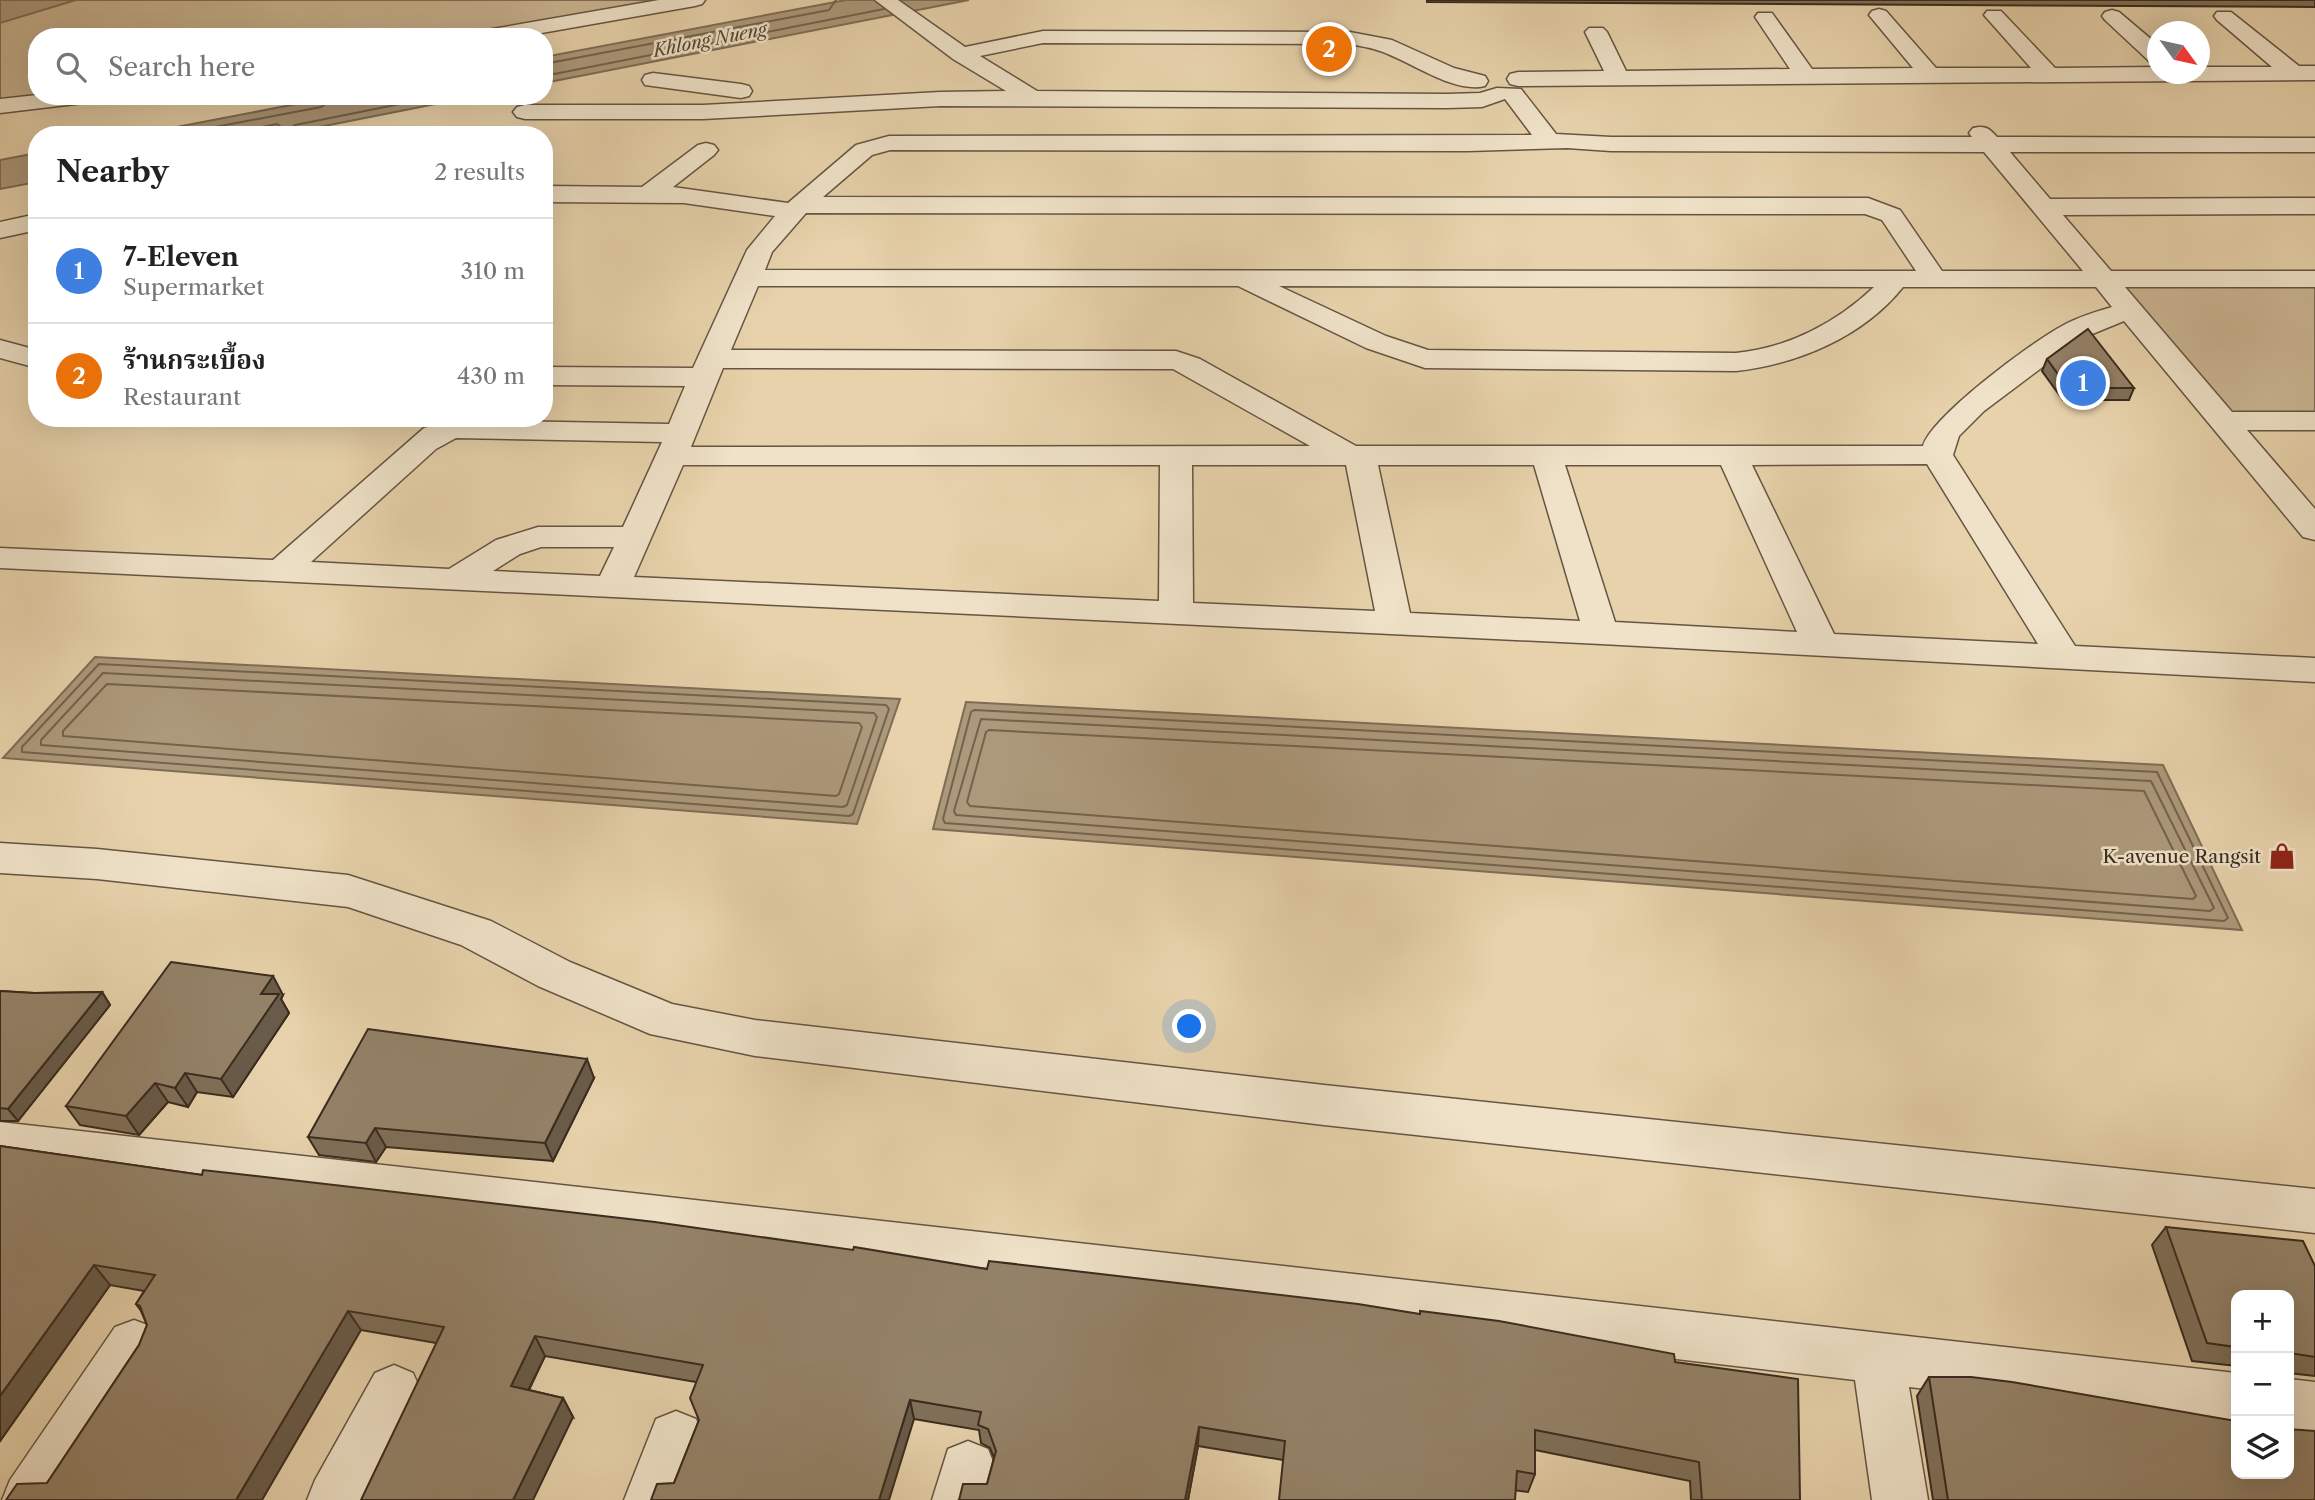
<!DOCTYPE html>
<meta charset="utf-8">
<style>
body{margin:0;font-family:"Libre Caslon Text","Noto Serif Thai",serif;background:#f6f6f6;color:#222}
.controls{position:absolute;right:21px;bottom:21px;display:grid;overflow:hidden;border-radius:14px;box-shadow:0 7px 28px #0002}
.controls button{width:63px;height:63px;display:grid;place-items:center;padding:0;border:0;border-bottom:2px solid #e0e0e0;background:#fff;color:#222;font:35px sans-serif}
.compass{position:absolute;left:2147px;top:21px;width:63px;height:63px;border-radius:50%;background:#fff;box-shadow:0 7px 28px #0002;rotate:123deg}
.you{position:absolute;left:1190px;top:1027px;width:24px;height:24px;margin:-18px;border:5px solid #fff;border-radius:50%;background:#1a73e8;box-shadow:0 0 0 10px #1a73e833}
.badge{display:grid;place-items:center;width:46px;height:46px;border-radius:50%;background:#0b8043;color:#fff;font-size:23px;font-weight:700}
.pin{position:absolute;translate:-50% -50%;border:4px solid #fff;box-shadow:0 2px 7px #0006}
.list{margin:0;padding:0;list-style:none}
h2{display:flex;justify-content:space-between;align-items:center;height:91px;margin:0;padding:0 28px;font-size:30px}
h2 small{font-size:23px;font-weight:400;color:#767676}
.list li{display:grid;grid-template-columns:46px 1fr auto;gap:21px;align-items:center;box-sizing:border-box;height:105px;padding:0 28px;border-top:2px solid #e0e0e0}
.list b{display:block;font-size:26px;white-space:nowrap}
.list p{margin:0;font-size:23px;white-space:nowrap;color:#767676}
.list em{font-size:23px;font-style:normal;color:#767676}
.icon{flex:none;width:38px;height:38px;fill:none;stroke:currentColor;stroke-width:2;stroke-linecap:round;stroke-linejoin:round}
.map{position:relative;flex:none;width:2315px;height:1500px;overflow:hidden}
.search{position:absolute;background:#fff;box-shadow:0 7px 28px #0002;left:28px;top:28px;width:525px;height:77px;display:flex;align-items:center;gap:18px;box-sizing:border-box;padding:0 24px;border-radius:28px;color:#767676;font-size:26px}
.panel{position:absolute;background:#fff;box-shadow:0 7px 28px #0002;left:28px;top:126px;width:525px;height:301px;border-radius:28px}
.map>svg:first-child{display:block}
.green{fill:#cab693;stroke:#827059;stroke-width:2}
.water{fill:#ac997b;stroke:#7e6d56;stroke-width:2}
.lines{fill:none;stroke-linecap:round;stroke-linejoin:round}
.shore{stroke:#73624d;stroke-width:2}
.street-casing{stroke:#655542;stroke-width:3}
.street{fill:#efe2c8;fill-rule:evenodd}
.wall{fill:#7f7059;stroke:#3a2b1f;stroke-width:2}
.shaded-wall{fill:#685b49;stroke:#3a2b1f;stroke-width:2}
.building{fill:#948268;stroke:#3a2b1f;stroke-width:2}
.labels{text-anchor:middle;stroke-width:5;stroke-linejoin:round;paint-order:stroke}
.far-water-label{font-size:18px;font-style:italic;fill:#564636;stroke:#efe2c8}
.poi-label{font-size:19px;fill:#3a2b1f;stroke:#efe2c8;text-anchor:end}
</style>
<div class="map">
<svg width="2315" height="1500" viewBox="0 0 2315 1500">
<rect width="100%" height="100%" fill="#e7d2ab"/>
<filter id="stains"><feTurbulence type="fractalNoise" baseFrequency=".00286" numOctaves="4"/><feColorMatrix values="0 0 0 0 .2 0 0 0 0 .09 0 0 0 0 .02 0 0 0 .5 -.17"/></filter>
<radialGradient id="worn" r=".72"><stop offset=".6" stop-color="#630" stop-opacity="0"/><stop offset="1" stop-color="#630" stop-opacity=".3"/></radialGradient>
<g class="green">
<polygon points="0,0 668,0 450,37 37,37 37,96 0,104"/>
<polygon points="2315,277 2315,418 2231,418 2109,279"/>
</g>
<g class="water">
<polygon points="0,0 76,0 0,23"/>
<polygon points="846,0 969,0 544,83 544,57"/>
<polygon points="338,96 476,96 279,135 135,135"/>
<polygon points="37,153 37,182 0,189 0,160"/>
<polygon points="95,657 900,699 857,824 3,758"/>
<polygon points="966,702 2163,765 2242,930 933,829"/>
</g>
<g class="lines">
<g class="shore">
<polyline points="544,64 829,10 836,0"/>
<polyline points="544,76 884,9"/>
<polyline points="173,135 321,107 327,103 328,96"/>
<polyline points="220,135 277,124 280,126 280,135"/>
<polyline points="289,135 290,128 295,125 440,96"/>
<polygon points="99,664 886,705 889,709 853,814 849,816 22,752 22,747"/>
<polygon points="103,673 874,713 877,717 847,805 843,807 41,745 41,740"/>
<polygon points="107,684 859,723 862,727 839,794 836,796 63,736 63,731"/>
<polygon points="974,710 2157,772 2228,918 2224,921 945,823 943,819 971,712"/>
<polygon points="981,719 2151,781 2214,908 2210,911 956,815 954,811"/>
<polygon points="989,730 2144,791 2196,896 2193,899 970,806 967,802 986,732"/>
</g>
<defs>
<g id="street">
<polygon points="659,0 705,0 702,4 695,6 519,37 471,37 473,32 481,31"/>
<path d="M875 0H898L965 47 1043 31 1350 32 1392 40 1454 68 1485 76 1488 81 1485 86C1452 94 1408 59 1377 50 1368 47 1359 46 1350 44L1043 43 980 56 1037 91 1447 94 1480 93 1497 88 1521 89 1556 134 1611 137H1972L1969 133 1973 128C1985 125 1989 128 1997 137L2315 138V152H2010L2050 199 2315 198V214L2063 215 2111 271H2315V287H2125L2232 412H2315V430H2247L2315 509V540L2303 537 2124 321 2080 339 1984 411 1959 436 1953 455 2075 646 2315 658V682L1601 644 0 568V548L273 560 424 428 453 420 669 424 685 386 544 385V367L693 368 747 250 775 216 684 203 544 202V186L642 187 698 145 706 143 714 145 718 150 714 155 673 187 788 203 856 145 889 136 1532 135 1505 99 1482 107 1447 108 940 106 703 119H525L517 117 513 112 517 107 525 105H703L940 92 1006 91 953 59ZM1567 148 1611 151 1984 152 2083 271H1942L1900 210 1868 198 823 197 872 155 890 150 1468 151ZM806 213 1865 214 1882 220 1916 271 765 270 772 252ZM758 286H1238L1366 348 1425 368 1736 371C1798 364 1863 337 1903 287H2096L2112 307C2095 312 2078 317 2062 326 2032 342 1932 416 1923 446H1356L1200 359 1176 351 731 350ZM1279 286 1874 287C1836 323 1788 348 1736 353L1428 350 1386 336ZM723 368 1173 369 1310 446 691 447ZM456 438 662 442 623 527H538L496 540 449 569 311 562 436 449ZM1927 464 2038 644 1834 634 1752 465ZM683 465H1160L1159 601 634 577ZM1192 465H1346L1375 611 1193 603ZM1378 465H1534L1580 621 1410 613ZM1565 465H1721L1797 632 1615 622ZM541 547H614L600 576 493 571 520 554Z"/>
<polygon points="1879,9 1886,11 1936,68 2031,68 1984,15 1987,11 2001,11 2055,68 2158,67 2158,74 2200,74 2200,67 2272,67 2217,20 2214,16 2217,12 2231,12 2299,66 2315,66 2315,80 1518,86 1510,84 1507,79 1510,74 1518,72 1604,71 1585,32 1589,28 1603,28 1607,32 1626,71 1790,69 1755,17 1758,13 1772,13 1812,69 1913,68 1869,15 1872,11"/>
<polygon points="2112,10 2119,12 2158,45 2158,63 2150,62 2105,20 2102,16 2105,12"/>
<polygon points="653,73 741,84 749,86 752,91 749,96 741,98 645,85 642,80 645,75"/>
<polygon points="37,95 37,96 95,96 92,101 84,103 0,113 0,99"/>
<polygon points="37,214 37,230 0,238 0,222"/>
<polygon points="0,340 37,350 37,368 0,358"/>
<polygon points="0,843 97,849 348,875 491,921 570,962 672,1004 755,1020 1324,1085 2315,1189 2315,1233 1324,1125 755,1056 650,1034 538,986 461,945 348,907 97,879 0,873"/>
<polygon points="0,1122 2236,1373 2236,1425 1909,1387 1928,1500 1872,1500 1855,1380 0,1162"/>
<polygon points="134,1320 153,1327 160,1345 153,1363 63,1500 2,1500 10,1480 115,1327"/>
<polygon points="394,1365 413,1373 421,1391 366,1500 307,1500 315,1480 375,1373"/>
<polygon points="2289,1379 2315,1382 2315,1434 2289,1431"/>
<polygon points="676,1411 696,1419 704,1438 680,1500 624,1500 656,1419"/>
<polygon points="968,1441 988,1449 996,1469 988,1500 932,1500 948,1449"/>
</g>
</defs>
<use href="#street" class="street-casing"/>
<use href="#street" class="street"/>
</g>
<g class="wall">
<polygon points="1427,0 2315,0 2315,7 1427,2"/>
<polygon points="2047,359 2134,388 2129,400 2063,400 2042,371"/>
<polygon points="0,991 34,993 102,992 110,1005 18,1121 0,1121"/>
<polygon points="283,995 281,999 289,1013 233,1097 197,1092 188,1107 168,1102 139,1135 80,1125 66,1106"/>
<polygon points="594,1078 553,1161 386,1147 376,1162 319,1155 308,1137"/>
<polygon points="0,1146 202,1175 987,1269 1675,1362 1800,1500 1691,1500 1690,1481 1535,1450 1535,1474 1528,1492 1283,1460 1198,1446 1188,1500 959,1500 987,1484 994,1458 990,1448 981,1443 979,1430 914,1419 674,1483 699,1420 696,1382 545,1356 529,1390 563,1398 573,1417 436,1343 361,1330 47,1483 139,1345 147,1325 141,1311 136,1304 144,1291 110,1285 0,1441"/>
<polygon points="2166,1227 2315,1266 2315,1376 2289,1373 2289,1295 2236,1295 2236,1366 2192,1361 2152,1245"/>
<polygon points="1929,1377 2236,1474 2315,1500 1933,1500 1917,1396"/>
</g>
<g class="shaded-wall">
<polygon points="273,976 283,995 281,999 289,1013 233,1097 221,1079 261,994"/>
<polygon points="102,992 110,1005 18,1121 8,1109"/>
<polygon points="587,1059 594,1078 553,1161 545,1143"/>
<polygon points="185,1073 197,1092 188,1107 175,1088"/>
<polygon points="155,1083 168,1102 139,1135 126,1116"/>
<polygon points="375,1128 386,1147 376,1162 366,1143"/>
<polygon points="94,1265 110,1285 0,1441 0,1396"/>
<polygon points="348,1311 361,1330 262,1500 236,1500"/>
<polygon points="535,1336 545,1356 521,1405 511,1386"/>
<polygon points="563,1398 573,1417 533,1500 513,1500"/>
<polygon points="910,1400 914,1419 889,1500 879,1500"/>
<polygon points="1199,1427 1198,1446 1188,1500 1185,1500"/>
</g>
<g class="building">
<polygon points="2088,329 2134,388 2068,388 2047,359"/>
<polygon points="171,962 273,976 261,994 279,994 221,1079 185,1073 175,1088 155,1083 126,1116 66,1106"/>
<polygon points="0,991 34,993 102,992 8,1109 0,1108"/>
<polygon points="368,1029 587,1059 545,1143 375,1128 366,1143 308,1137"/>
<polygon points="0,1146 202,1175 203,1170 655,1222 853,1250 854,1247 987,1269 989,1261 1358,1304 1420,1314 1420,1311 1499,1321 1674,1354 1675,1362 1798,1379 1800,1500 1702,1500 1699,1462 1535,1430 1535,1474 1517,1471 1515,1500 1279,1500 1285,1441 1199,1427 1185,1500 959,1500 963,1484 987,1484 996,1451 988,1429 978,1425 981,1412 910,1400 879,1500 651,1500 657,1484 674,1483 699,1420 690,1398 703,1365 535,1336 511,1386 563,1398 513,1500 361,1500 444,1327 348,1311 236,1500 6,1500 17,1484 47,1483 139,1345 147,1325 140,1306 136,1304 155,1275 94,1265 0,1396"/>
<polygon points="2166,1227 2303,1241 2315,1266 2315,1357 2289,1353 2289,1295 2236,1295 2236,1347 2207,1343"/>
<polygon points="1929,1377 1971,1377 2012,1382 2236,1421 2236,1474 2289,1474 2289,1429 2315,1431 2315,1500 1948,1500"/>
</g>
<defs>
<symbol id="shop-bare" viewBox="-9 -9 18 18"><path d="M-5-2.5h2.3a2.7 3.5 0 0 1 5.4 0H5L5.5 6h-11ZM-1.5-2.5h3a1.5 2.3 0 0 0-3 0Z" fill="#8f2418" stroke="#efe2c8" stroke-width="2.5" paint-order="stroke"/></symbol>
</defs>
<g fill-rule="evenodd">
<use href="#shop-bare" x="2263" y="837" width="38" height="38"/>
</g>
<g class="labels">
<g class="far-water-label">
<text transform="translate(710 40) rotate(-11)" y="6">Khlong Nueng</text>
</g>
<g class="poi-label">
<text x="2261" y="863">K-avenue Rangsit</text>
</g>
</g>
<rect width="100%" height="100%" filter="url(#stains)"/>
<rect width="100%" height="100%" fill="url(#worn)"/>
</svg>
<div class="controls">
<button>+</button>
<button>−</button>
<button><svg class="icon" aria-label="layers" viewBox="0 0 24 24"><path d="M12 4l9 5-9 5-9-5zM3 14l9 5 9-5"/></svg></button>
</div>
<svg class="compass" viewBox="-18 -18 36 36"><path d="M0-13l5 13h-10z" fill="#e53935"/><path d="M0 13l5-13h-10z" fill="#767676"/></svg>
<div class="you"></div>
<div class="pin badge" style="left:2083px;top:383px;background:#3f7fe0">1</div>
<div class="pin badge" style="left:1329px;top:49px;background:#e8710a">2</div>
<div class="search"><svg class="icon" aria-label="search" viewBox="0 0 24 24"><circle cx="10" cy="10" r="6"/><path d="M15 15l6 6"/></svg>Search here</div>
<section class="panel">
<h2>Nearby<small>2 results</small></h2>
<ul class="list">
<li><span class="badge" style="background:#3f7fe0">1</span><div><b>7-Eleven</b><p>Supermarket</p></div><em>310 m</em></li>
<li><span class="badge" style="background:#e8710a">2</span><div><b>ร้านกระเบื้อง</b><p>Restaurant</p></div><em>430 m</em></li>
</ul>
</section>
</div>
